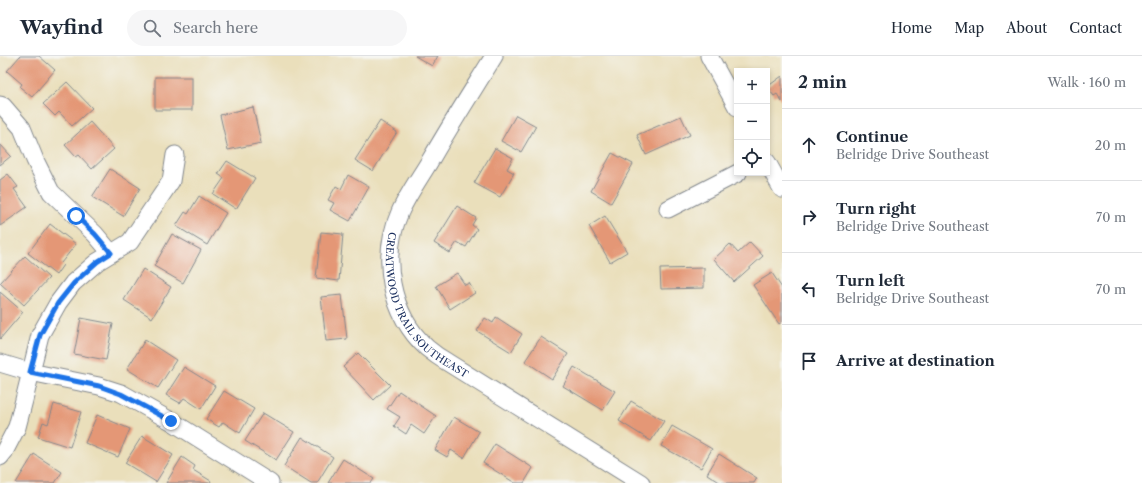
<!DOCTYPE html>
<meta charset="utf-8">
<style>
body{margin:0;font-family:"Libre Caslon Text",serif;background:#f6f6f7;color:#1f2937}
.controls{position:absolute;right:12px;top:12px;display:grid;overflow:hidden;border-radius:0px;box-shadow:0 2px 6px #0003}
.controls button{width:36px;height:36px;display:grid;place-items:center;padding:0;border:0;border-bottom:1px solid #e0e1e3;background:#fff;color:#1f2937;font:20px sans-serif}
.stop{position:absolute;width:12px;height:12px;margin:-9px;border:3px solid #1a73e8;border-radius:50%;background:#fff}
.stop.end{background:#1a73e8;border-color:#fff;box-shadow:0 1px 4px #0008}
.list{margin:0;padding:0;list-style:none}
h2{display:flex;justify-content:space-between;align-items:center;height:52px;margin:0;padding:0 16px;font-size:17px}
h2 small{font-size:13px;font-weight:400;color:#747a83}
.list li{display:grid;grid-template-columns:26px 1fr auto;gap:12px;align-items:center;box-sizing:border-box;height:72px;padding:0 16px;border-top:1px solid #e0e1e3}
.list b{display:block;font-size:15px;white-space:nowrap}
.list p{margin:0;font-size:13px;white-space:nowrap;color:#747a83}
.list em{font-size:13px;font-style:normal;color:#747a83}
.icon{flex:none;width:22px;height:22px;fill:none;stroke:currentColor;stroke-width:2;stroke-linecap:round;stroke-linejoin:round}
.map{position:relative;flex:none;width:782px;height:427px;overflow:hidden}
header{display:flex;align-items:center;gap:24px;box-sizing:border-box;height:56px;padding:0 20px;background:#fff;border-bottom:1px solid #e0e1e3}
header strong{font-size:19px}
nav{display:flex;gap:22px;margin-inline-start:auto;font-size:14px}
.search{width:280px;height:36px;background:#f6f6f7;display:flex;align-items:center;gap:10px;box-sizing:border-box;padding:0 14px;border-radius:22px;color:#747a83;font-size:15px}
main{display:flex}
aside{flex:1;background:#fff}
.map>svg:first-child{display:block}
.building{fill:#e49776}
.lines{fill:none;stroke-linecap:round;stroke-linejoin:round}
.minor-casing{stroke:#82878c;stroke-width:19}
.minor{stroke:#fff;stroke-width:17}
.route{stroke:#1a73e8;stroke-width:5}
.labels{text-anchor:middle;stroke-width:3;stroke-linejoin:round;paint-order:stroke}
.street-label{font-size:10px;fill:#1b2f5e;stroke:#f6f6f2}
</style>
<header>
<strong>Wayfind</strong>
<div class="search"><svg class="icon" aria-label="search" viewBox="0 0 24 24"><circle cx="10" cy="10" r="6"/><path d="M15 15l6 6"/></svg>Search here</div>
<nav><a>Home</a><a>Map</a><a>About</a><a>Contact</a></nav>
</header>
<main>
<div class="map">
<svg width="782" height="427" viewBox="0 0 782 427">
<rect width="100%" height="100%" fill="#f6f6f2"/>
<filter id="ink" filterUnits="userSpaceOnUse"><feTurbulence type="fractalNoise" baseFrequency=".025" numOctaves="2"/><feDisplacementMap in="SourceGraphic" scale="8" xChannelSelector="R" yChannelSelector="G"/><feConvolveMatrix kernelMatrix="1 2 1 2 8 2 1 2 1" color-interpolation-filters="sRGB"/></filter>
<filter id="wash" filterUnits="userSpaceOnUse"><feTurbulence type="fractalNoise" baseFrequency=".012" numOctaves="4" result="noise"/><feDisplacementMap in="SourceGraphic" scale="16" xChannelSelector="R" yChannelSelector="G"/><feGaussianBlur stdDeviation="0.9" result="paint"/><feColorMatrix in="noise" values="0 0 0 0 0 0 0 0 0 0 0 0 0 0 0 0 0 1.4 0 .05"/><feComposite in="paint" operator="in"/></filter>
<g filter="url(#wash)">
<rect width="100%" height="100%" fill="#eadfbb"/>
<g id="blocks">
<g class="building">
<polygon points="20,0 39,0 55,14 32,41 20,31 22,28 7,15"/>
<polygon points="415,0 438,0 432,10"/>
<polygon points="782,20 782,46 777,38 774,40 767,31"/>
<rect x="155" y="21" width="37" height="33"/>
<polygon points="67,26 92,52 72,70 59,56 55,60 43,48"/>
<polygon points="253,51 261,87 228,94 220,59"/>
<polygon points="516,59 536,70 521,96 501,85"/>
<polygon points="681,60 690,79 646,99 637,79"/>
<polygon points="380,65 397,76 373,115 355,104"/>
<polygon points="90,66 114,93 92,113 79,99 76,101 65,89"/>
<polygon points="0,88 11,100 0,109"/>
<polygon points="495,92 513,102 507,113 514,117 500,141 474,127"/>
<polygon points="612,97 633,108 611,147 591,135"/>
<polygon points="227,105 255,122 236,153 213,138 224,122 218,118"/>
<polygon points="110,113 140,132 123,160 92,141"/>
<polygon points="8,118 18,131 14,133 27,151 0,170 0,124"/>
<polygon points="348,119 369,131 350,165 330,154 334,147 328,144 336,130 341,133"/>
<polygon points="199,140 226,157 207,189 176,170 185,156 188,158"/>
<polygon points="457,150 476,162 472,169 477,173 466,191 457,186 450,197 434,187"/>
<polygon points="605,160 627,196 610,206 589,170"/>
<polygon points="50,168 76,188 61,207 63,209 56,219 28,197"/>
<polygon points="321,176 343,178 339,225 316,222"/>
<polygon points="172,178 201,194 183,227 154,210"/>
<polygon points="750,186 763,200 734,226 714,203 730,188 738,197"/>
<polygon points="25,200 49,222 24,249 0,227"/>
<polygon points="704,212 704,232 661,233 660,213"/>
<polygon points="143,213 171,231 152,262 124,244"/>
<polygon points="457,217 465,229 469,227 475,237 450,253 436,230"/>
<polygon points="772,217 782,232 782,266 779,268 753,229"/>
<polygon points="0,236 23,256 0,283"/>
<polygon points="342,239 347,283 326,285 321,241"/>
<polygon points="496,261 522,278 511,296 477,275 485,262 493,267"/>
<polygon points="81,262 113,268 106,304 74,298"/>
<polygon points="541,281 568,298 552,323 525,305"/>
<polygon points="145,284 176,304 158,332 127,313"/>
<polygon points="358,297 390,329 374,344 343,311"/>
<polygon points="184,311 215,330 201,353 184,342 180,347 166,339"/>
<polygon points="574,311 615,335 603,354 563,330"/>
<polygon points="224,335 254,353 240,377 223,366 219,371 206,363"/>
<polygon points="399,335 436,360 424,378 411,369 406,378 394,370 400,361 387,353"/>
<polygon points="631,345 664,365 651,385 619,365"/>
<polygon points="54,348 81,356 70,391 38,381 43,366 48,368"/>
<polygon points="263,357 294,376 276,404 245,385"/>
<polygon points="97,359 130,373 118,401 85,387"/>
<polygon points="454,361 479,376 464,402 451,394 447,401 435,394"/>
<polygon points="672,370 712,393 701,412 661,390"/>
<polygon points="142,380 173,399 156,426 125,407"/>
<polygon points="302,381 333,401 317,427 311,427 284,410"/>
<polygon points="495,388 533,412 524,427 515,427 483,407"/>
<polygon points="34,398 62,416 55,427 16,427"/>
<polygon points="719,398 757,422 754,427 721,427 707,418"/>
<polygon points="182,401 195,410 193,414 211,425 210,427 166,427"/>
<polygon points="343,403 374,423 371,427 328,427"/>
</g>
</g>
</g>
<g filter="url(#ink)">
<use href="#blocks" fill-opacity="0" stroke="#82878c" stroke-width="1"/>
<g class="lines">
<defs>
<g id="minor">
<path id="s1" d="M494 0C473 34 451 68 431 103 421 120 408 138 400 156 380 201 390 258 427 292 433 297 440 302 447 306L641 427"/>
<polyline points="709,0 737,51"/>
<polyline points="0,49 3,50 22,72 35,104 51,136 95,178 111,197"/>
<polyline points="767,106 782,133"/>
<polyline points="668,153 738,117"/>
<polyline points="0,307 30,316 99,330 121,337 171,365 270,427"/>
<polyline points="0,401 4,396 17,371 24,344 40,279 58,247 73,227 97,206 130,186 171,125 175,99"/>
</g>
</defs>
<use href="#minor" class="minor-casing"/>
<use href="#minor" class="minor"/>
</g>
</g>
<g class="lines" filter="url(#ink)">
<polyline class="route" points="76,160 95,178 111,197 97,206 74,227 58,247 40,279 30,316 99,330 121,338 171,365"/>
</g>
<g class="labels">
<g class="street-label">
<text dy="4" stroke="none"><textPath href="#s1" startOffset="291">CREATWOOD TRAIL SOUTHEAST</textPath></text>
</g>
</g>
</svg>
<div class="controls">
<button>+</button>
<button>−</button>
<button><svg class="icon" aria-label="locate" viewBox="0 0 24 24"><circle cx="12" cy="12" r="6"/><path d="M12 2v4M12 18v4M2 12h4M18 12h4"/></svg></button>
</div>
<div class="stop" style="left:76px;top:160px"></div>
<div class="stop end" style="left:171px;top:365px"></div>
</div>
<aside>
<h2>2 min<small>Walk · 160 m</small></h2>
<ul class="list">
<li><svg class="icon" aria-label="ahead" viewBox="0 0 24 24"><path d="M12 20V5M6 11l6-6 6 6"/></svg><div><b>Continue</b><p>Belridge Drive Southeast</p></div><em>20 m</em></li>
<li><svg class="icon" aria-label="right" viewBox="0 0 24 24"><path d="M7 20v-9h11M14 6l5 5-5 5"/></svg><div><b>Turn right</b><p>Belridge Drive Southeast</p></div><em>70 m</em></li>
<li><svg class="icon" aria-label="left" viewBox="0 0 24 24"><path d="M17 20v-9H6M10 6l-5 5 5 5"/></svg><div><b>Turn left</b><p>Belridge Drive Southeast</p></div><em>70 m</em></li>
<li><svg class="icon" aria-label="arrive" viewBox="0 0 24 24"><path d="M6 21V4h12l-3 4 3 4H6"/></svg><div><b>Arrive at destination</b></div></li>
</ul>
</aside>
</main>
